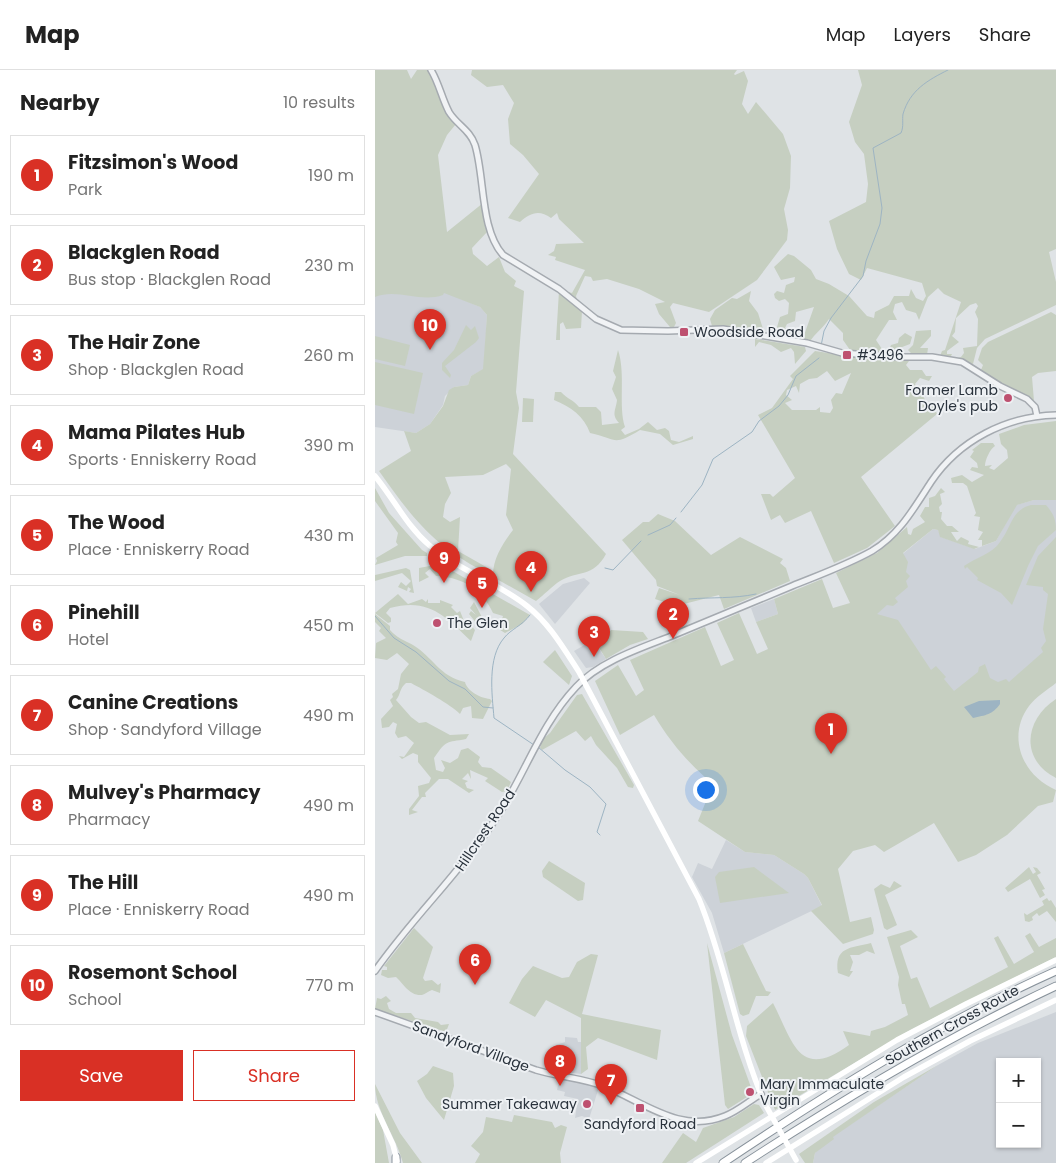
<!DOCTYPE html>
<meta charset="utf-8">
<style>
body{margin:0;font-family:Poppins,sans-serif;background:#f6f6f6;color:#222}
.controls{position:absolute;right:15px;bottom:15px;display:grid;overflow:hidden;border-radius:0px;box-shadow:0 1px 4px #0004}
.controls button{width:45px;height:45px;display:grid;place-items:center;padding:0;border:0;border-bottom:1px solid #e0e0e0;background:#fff;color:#222;font:25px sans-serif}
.you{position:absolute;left:330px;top:719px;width:18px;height:18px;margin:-12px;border:4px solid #fff;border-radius:50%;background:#1a73e8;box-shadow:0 0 0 8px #1a73e833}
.badge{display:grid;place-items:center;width:32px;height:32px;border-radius:50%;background:#d93025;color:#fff;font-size:16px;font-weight:700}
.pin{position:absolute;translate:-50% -41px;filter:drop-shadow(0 1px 2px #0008)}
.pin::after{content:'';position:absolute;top:26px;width:18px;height:15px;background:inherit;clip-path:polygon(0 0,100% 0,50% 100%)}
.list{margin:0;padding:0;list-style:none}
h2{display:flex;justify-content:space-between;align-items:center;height:65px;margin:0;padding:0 20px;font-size:21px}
h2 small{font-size:16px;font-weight:400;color:#767676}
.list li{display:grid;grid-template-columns:32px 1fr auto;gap:15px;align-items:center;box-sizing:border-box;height:80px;margin:0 10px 10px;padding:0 10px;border:1px solid #e0e0e0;border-radius:0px}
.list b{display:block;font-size:19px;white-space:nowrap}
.list p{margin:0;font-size:16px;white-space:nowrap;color:#767676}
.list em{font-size:16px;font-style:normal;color:#767676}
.actions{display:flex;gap:10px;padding:15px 20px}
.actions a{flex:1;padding:11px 0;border:1px solid #d93025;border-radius:0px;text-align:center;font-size:18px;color:#d93025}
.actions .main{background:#d93025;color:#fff}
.map{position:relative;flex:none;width:681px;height:1093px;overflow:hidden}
header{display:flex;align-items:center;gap:30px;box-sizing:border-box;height:70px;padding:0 25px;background:#fff;border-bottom:1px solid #e0e0e0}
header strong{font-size:24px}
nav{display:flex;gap:28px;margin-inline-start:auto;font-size:18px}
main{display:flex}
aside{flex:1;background:#fff}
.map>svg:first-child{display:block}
.built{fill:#cdd2d8;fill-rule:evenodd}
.green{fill:#c6cfc1;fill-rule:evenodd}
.water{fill:#9db4c3}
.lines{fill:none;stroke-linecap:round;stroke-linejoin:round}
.stream{stroke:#9db4c3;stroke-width:1}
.tertiary-casing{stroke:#a5aab0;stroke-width:8}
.motorway-casing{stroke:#88929b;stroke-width:9}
.tertiary{stroke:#f1f3f5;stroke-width:5}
.secondary{stroke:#fff;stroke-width:5.5}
.motorway{stroke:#fff;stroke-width:7}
.secondary-bridge{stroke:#fff;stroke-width:5.5}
.poi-dot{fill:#be5170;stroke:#eef1f4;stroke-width:2}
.labels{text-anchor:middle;stroke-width:4;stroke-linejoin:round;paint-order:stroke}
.poi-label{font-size:14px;fill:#29323c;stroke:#eef1f4;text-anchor:start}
.street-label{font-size:14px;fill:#29323c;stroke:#eef1f4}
</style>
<header>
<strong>Map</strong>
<nav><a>Map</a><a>Layers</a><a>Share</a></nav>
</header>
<main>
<aside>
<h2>Nearby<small>10 results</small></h2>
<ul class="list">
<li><span class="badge">1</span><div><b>Fitzsimon's Wood</b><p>Park</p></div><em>190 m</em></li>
<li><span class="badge">2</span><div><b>Blackglen Road</b><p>Bus stop · Blackglen Road</p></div><em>230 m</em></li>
<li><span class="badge">3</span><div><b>The Hair Zone</b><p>Shop · Blackglen Road</p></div><em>260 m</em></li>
<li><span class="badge">4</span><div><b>Mama Pilates Hub</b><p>Sports · Enniskerry Road</p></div><em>390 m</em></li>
<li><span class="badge">5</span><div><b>The Wood</b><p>Place · Enniskerry Road</p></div><em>430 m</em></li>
<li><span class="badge">6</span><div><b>Pinehill</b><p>Hotel</p></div><em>450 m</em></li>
<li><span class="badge">7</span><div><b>Canine Creations</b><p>Shop · Sandyford Village</p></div><em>490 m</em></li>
<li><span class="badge">8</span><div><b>Mulvey's Pharmacy</b><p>Pharmacy</p></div><em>490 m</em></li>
<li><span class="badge">9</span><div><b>The Hill</b><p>Place · Enniskerry Road</p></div><em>490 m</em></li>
<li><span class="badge">10</span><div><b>Rosemont School</b><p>School</p></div><em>770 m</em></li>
</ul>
<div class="actions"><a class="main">Save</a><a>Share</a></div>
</aside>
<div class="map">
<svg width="681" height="1093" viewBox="0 0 681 1093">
<rect width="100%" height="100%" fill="#dfe3e6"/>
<g class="built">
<polygon points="52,218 75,224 105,237 112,245 109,299 96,306 93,315 79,317 70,326 68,335 55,354 41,363 0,357 0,224"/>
<polygon points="659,430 681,430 681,473 677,507 677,592 579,638 525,554 489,546 524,487 558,459 563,460 566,467 600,479 621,471 641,435"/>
<polygon points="209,508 215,513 180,554 164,534 188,514"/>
<polygon points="399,529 403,544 381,552 376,538"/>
<polygon points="218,570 231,589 218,597 211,598 199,581"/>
<polygon points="351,770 370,782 399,785 429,804 433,808 447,836 349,883 337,843 317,807 323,793 337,799"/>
<path d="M681 942V1093H438L440 1083 457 1067 563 995 603 973ZM625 992H662V1074H625Z"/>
<polygon points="190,967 202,968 203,972 207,972 206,1004 181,1001 186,981 181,980 181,975 190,972"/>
<polygon points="190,1008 224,1017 214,1049 207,1046 200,1048 203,1029 189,1026 190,1022 182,1020 184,1011"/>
</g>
<g class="green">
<path d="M0 0H32L36 9 42 0H55L71 41 81 54 72 65 63 85 72 162 108 133 113 161 97 178 98 184 112 196 124 187 130 202 141 211 139 216 149 221 141 322 144 338 138 384 231 484C218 508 203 500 185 511 177 516 169 525 161 531L118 507C117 490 128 473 138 460L131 445 136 399 131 394 108 405 70 407 76 423 70 434 68 447 75 452 85 447 83 481 113 498 108 501C56 474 37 447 4 401L36 381 29 361 41 363 55 354 68 336 74 320 79 317 93 315 96 306 108 299 112 245 105 237 69 223 68 225C45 233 22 218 0 227Z"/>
<path d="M97 0H362L359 4 360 5 369 1 373 11 367 34 373 44 381 32 408 64 416 86 415 118 409 139 413 160 412 170 382 210 334 242 298 233 295 237 301 253 299 257H295L284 244 280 234 290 232 264 219 232 209 218 211 216 207 210 206 201 226 202 230 190 221 197 223 210 200 180 190 181 187 173 185 179 181 181 174 209 173 184 149 182 143 176 148C164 139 155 143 145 152L133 148 164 104 148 85 135 74 133 49 139 33 128 15 112 17 96 5Z"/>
<path d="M483 0H681V179L674 182 681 212V235L610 269 602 278 598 294 580 289 586 287 589 283 588 278 602 276 603 249 600 242 603 236 601 233 595 235 581 248 580 262 577 266 584 272 572 281V284H577L575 288 565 286 567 281 570 280 586 232 569 224 563 218 553 227 544 250 541 243 531 240 527 232 520 234 518 242 522 250H514L501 270 507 279 514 280 516 275 523 273 524 268 530 263 537 267 535 274 522 279 516 286 475 280 468 270V263L454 249C448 258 440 263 434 273L427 271 439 237 421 242 420 251 412 254 410 258 415 260 417 266 405 263 402 257 405 247 413 244 414 233 410 229 404 231 400 228 399 224 402 221 409 223 411 215 419 212 420 207 406 210 399 197 413 184 419 186 436 200 441 209 454 214 474 226 492 246 499 248 500 242 514 235 519 226H534L536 219 541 228 548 231 551 226 547 213 492 198 486 210 474 204 462 179 454 151 491 132 493 114 489 84 480 72 474 52 487 15Z"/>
<polygon points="184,221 207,241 206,258 191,259 188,252 185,254 185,270 181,270"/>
<polygon points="376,221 374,231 383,243 389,262 337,256 335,249 340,240 357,228 362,229"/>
<polygon points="676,242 681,245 681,301 663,303 657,307 659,331 645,322 630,317 606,300 608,295 603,290 607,278 613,272"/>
<polygon points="91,255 96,260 100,256 104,268 101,272 70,296 76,305 75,308 67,300 67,293 79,280"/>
<polygon points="556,260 556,266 545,278 553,278 552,285 538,285 533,280 538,275 541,261"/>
<polygon points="0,266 35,275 30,296 0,289"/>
<polygon points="380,269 430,277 431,281 420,294 419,282 416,278 406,282 396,275 384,272 380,277"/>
<path d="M243 280C251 304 243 336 250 357L246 360 250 365 264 359 273 352 282 360 290 358 294 361 296 370 304 372 318 366V369L298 375 285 364 265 360C237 377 243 369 215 363 209 346 196 337 179 330L180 322H186C192 329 199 330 204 337H221L226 342 227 355 244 353C236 344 241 340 242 330L237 319 241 307 238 301Z"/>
<path d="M440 281 492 289 534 291 531 295 535 300H547L551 306H557L554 311 545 308 540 314 553 334 557 333 562 344 486 407 520 456 492 478 459 493 436 441 410 453 405 445 396 450 386 424H395L398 427 420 408 383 345 397 338 418 309 415 306ZM452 301 460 311 476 303 467 324 461 323 456 330 458 338 455 343 445 342V337L441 340H417L410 333 417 330 411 325 412 320 421 316 424 323 425 314 434 309 442 308Z"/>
<polygon points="0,292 48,303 39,344 0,335"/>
<polygon points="148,328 159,329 158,352 147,352"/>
<path d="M681 351V430H659L642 435 621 471 607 476V470H603L608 462 603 460 605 447 599 446 601 443 592 416 588 413H577L576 408 587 405 597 412 609 405 595 400 597 397 603 398 602 393 595 387 599 381 597 380 606 373H618L620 376C615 379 610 390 610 396L617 395 614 398 619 400 633 388 632 380 626 374 624 364 649 355Z"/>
<polygon points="0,418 14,443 47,480 52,483 52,486 30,486 0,495 2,491 1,488 23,475 21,472 23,463 0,431"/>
<path d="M566 418 570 422 565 424 567 434 564 437 565 442H567L566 449 572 456H577L584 462H576L582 471 586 467 594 471 593 474 604 477 599 479 565 467 563 460 558 459 528 483 533 492 531 502 535 506 531 511 533 517 520 528 523 532 518 536 512 535 502 544 523 550 556 600 561 596 571 607 569 609 579 621 603 602 604 597 610 594 615 608 623 612 631 609 634 612 668 582 666 578 671 571 668 559 673 524 668 520V517L651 515 663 486 681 467V613C672 620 661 627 654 636 631 667 648 706 681 720L678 732 663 736 632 765 601 785 583 792 559 753 509 782 500 775 478 781 463 799 475 852 496 847 499 860 498 864 468 874 436 841 447 835 433 808 429 804 399 785 370 782 323 751 338 714C314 694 295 672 279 645L245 665 220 611 243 595 261 626 269 620 255 590 330 557 346 596 359 590 342 553 364 543 382 584 393 579 381 552 403 544 399 529 447 509 458 538 475 533 461 503 502 483 532 457 533 464 536 465 538 459 550 452 545 446 550 437H554V428L560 426Z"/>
<path d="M656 435H671C678 443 681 449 681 460L663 476 653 496 637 535 626 523 602 510 603 508 592 497 590 499 589 496C600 488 617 484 625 472 637 457 636 440 656 435Z"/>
<polygon points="283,444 300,451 336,485 365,467 408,489 405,493 411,498 415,511 349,539 344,525 301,536 280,529 284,518 305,525 282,516 281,510 247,470 268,452 274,452"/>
<path d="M60 495 65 498 67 495 155 545 147 554 130 563 114 553 103 555 94 544 96 541 101 545 95 538 99 532 110 553 116 550 126 552 128 546 118 543C107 520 88 507 61 506L55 499 50 503 54 507 44 512V498Z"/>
<polygon points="31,498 35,500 39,523 34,522 36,519 33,517 32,521 23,517 26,512 31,516 36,511 27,503 0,511 0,505"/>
<path d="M23 524 33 534 47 529 51 532 53 529V533H65V530L78 535 76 537 82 543 85 541 91 556 95 554 100 560 96 571C71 547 54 527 15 538L11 543 16 548V552L13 553 0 543Z"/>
<path d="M0 544 15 556V560C22 568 29 570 38 575 59 588 64 606 90 612 92 621 105 628 115 629L117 631 108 649 97 648 96 636 88 638 85 644C75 634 49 620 36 613H31C24 619 26 624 21 630L36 647 44 653 51 652 75 665 94 664 91 669C71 673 72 669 59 688L61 700 68 702 70 698 66 690 75 693 83 688 86 680 93 678 105 687 103 692 107 697 116 698 136 712 132 721 127 722 110 711 113 708 95 700 96 709 93 703 87 709 93 711 90 713 92 718 99 720 94 723 73 709H64L50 723 51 727H47L37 740 43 742 34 745V739L44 726 43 716 54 713 56 708 43 692V685L38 683 27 689 24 686 29 687 39 673 31 666 23 668 20 663 22 654 18 652 14 657 7 658 6 649 18 636 15 630 18 627 17 624 23 619 26 604 34 594 22 583 12 590 0 588 1 573 11 568 4 561 6 558 0 552Z"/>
<polygon points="236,560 268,562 273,569 255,575 231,589 223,576 223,562 234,562"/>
<polygon points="180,580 197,606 194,615 168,592"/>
<polygon points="207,624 259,715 258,718 253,717 242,698 221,675 216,666 210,671 201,661 167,680 165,678 167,670 175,663 202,625"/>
<path d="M681 629V708C644 689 650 649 681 629Z"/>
<polygon points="174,791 210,813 208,830 203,831 168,807 167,801"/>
<polygon points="379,797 414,823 345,833 340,807 344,802"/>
<polygon points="654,797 658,804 661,802 658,797 662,798 666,803 662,805 670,819 667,820 670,825 665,828 655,809 633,822 630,818"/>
<polygon points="519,811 527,816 510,825 522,855 512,860 509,858 499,819 506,814 515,818"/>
<polygon points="672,828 674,831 676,830 681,838 681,852 672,841 664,846 662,843 657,847 658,850 654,852 650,851 649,843 652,845 669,835 667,831"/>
<path d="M39 858 58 877 48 908 50 911 57 910 63 915 66 913 65 923 57 920C54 921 50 924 47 925 34 926 28 913 21 907L13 908 6 905 7 900H12V897L9 896Z"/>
<path d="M536 860 543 867 525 876 536 909 542 907 555 938 633 897 619 868 623 866 639 894 659 882 650 866 655 863 664 877 681 868V887L537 959 400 1040 371 966 372 956 398 933C418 972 424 1011 474 975L468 961 495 966 496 961 510 957 533 945 530 934H527L523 915 524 907 512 867Z"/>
<polygon points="332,873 357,965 377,1020 375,1025 353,1039 350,1035"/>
<path d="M496 873 500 884 492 881 484 885H475L478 892 475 901H478L474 907 463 903C459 877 475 878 496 873Z"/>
<polygon points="368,874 391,921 396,922 393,926 381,926 374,944 368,946 365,944 349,883"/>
<polygon points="216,884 223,885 207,944 286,960 282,990 223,968 211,977 213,999 206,1004 206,948 171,930 160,947 134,933 147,909 158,896 187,908 194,907 202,892"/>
<polygon points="11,926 16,931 12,933 14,939 21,943 36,943 40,948 63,952 66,955 74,954 71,962 0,939 2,928 6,929"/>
<polygon points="563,995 458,1067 459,1069 440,1083 438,1093 430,1093 424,1084 499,1032"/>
<polygon points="58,996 78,1003 79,1016 69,1050 51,1028 42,1011 52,1004"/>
<path d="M0 1014 25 1063 47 1093H28C21 1066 0 1041 0 1014Z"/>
<polygon points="379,1034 384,1035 389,1043 311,1093 287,1093 308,1063 321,1072 328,1058 359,1047"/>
<polygon points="0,1042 8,1060 14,1093 0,1093"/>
<polygon points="139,1045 177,1052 180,1058 186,1055 192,1057 185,1083 186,1093 100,1093 105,1084 96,1076 108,1062 111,1047 137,1052"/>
</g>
<path class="water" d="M625 630V634C617 645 611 645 598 648L589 637 604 631Z"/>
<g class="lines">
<g class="stream">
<path d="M446 276 449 261 456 248 488 206 491 191 505 154 507 138 498 78 526 63C529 56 527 50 528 44 535 20 553 10 573 0"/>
<polyline points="306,442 327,415 338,389 377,362 384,351 404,336 413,325 421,306 444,288"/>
<polyline points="273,465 295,455 301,448"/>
<polyline points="230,498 238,500 266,471"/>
<path d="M314 529C337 527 358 529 381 524"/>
<path d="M155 545C147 556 136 559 129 568 112 588 117 624 119 648L159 675"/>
<polyline points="0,546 19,568 41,582 74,611 90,619 108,637 118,638"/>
<polyline points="163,677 190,700 215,717 231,734 222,762 225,765"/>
</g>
<defs>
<g id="tertiary">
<path d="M56 0C64 13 67 29 74 42 82 55 95 60 100 75 110 108 105 159 128 185L184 219 221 249 246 260 293 261 348 259 432 273 467 283 523 287H557L587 292 625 316 652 329 660 337 662 346"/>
<path d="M0 901C37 848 84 804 120 750 149 707 165 655 201 617 224 592 263 579 294 567 335 550 376 533 417 516 444 505 472 495 497 481 525 464 539 438 556 412 584 370 632 346 681 345"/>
<path d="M0 942 161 1000C184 1007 208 1008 231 1017 270 1033 306 1064 350 1046 363 1041 374 1031 386 1024"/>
</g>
<g id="motorway">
<polyline points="21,1093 21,1087"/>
<path d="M348 1093C454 1022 565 953 681 901"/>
<path d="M370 1093C470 1028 572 967 681 916"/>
</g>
</defs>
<use href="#tertiary" class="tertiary-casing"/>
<use href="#motorway" class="motorway-casing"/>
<use href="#tertiary" class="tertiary"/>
<g class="secondary">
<path d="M0 406C19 429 31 455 54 475 83 500 122 512 152 536 174 553 189 579 204 602L324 829C351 895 361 967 390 1034"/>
<polyline points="0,1036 18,1075 22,1091"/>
<polyline points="321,1093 522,970 591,934 681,890"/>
<polyline points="391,1093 529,1007 595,971 681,930"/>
</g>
<use href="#motorway" class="motorway"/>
<polyline class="secondary-bridge" points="390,1034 421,1090"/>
</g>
<g class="poi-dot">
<rect x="304" y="257" width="10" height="10" rx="2.5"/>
<rect x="467" y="280" width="10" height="10" rx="2.5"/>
<circle cx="633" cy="328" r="5"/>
<circle cx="62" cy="553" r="5"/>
<circle cx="375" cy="1022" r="5"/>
<circle cx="212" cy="1034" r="5"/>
<rect x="260" y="1033" width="10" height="10" rx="2.5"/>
</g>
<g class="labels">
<g class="poi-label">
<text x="319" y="267">Woodside Road</text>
<text x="482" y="290">#3496</text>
<text x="623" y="325" text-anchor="end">Former Lamb<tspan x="623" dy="16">Doyle's pub</tspan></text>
<text x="72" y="558">The Glen</text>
<text x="385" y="1019">Mary Immaculate<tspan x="385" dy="16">Virgin</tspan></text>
<text x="202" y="1039" text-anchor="end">Summer Takeaway</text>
<text x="265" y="1059" text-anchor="middle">Sandyford Road</text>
</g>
<g class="street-label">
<text transform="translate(110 760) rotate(-56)" y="5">Hillcrest Road</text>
<text transform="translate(577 955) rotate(-29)" y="5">Southern Cross Route</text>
<text transform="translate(96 976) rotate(20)" y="5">Sandyford Village</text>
</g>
</g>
</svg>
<div class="controls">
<button>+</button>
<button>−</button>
</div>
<div class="you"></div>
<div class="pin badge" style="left:456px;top:684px">1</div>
<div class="pin badge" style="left:298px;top:569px">2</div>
<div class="pin badge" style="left:219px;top:587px">3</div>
<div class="pin badge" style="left:156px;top:522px">4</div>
<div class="pin badge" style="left:107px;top:538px">5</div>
<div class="pin badge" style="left:100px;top:915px">6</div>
<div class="pin badge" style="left:236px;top:1035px">7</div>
<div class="pin badge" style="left:185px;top:1016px">8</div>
<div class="pin badge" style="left:69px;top:513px">9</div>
<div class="pin badge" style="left:55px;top:280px">10</div>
</div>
</main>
